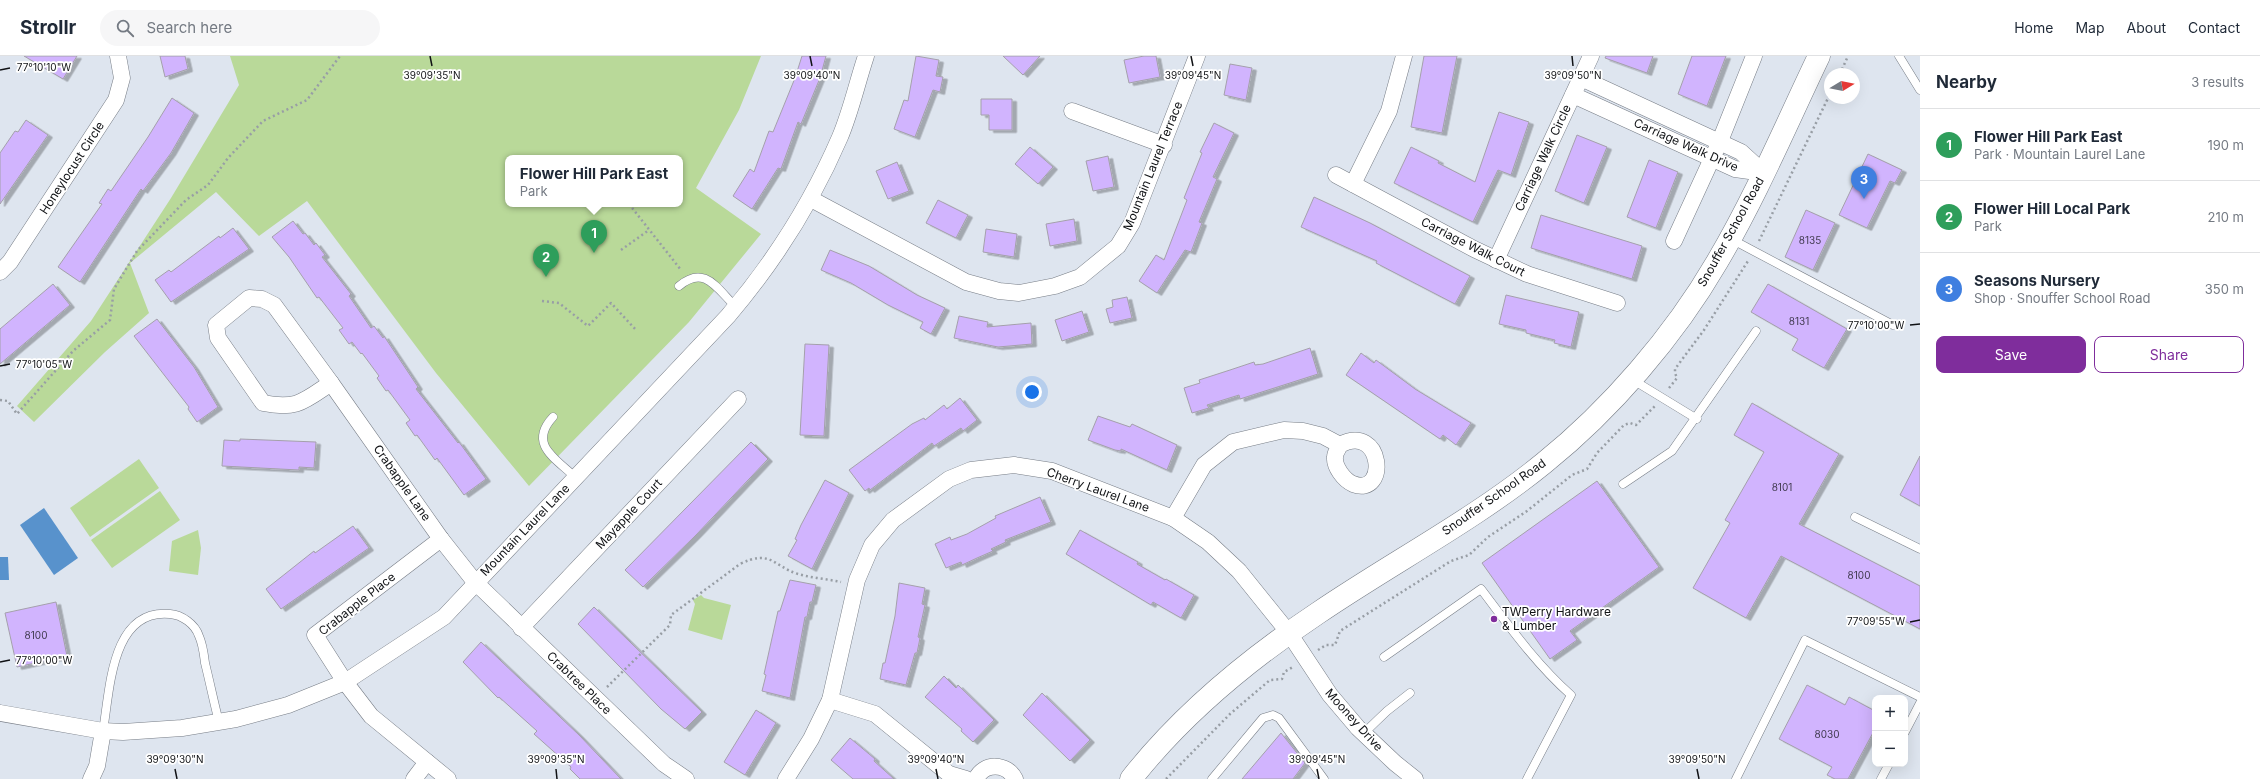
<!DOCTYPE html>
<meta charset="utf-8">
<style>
body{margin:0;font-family:Inter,sans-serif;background:#f6f6f7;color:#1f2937}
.controls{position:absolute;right:12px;bottom:12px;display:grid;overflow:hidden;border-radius:8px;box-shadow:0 4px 16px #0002}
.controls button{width:36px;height:36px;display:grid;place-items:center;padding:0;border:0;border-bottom:1px solid #e0e1e3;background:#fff;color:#1f2937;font:20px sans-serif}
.compass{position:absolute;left:1824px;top:12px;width:36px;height:36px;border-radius:50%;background:#fff;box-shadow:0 4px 16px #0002;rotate:80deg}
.you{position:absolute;left:1032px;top:336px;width:14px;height:14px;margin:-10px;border:3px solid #fff;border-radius:50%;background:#1a73e8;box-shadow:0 0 0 6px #1a73e833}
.badge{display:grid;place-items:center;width:26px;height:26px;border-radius:50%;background:#7f2d9c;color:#fff;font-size:13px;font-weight:700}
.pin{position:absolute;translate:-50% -33px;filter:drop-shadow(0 1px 2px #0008)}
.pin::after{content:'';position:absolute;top:21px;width:14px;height:12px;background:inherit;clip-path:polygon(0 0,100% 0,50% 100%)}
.popup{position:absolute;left:505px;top:99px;width:178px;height:52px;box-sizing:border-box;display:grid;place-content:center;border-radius:8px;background:#fff;filter:drop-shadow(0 1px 3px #0005);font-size:13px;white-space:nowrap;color:#747a83}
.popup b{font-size:15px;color:#1f2937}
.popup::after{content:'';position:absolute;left:50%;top:100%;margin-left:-8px;border:8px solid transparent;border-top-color:#fff}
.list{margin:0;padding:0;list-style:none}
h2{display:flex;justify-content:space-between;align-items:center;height:52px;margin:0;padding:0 16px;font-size:17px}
h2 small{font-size:13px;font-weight:400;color:#747a83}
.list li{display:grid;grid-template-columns:26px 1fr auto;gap:12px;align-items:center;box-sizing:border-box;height:72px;padding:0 16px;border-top:1px solid #e0e1e3}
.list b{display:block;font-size:15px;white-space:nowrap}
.list p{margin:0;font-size:13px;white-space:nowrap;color:#747a83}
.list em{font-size:13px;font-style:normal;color:#747a83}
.actions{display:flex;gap:8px;padding:12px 16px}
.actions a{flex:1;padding:9px 0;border:1px solid #7f2d9c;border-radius:8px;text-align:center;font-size:14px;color:#7f2d9c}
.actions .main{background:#7f2d9c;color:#fff}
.icon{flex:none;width:22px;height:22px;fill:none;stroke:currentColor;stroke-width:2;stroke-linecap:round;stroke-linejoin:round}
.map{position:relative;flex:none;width:1920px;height:723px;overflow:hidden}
header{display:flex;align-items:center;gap:24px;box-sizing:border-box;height:56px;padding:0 20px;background:#fff;border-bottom:1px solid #e0e1e3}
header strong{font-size:19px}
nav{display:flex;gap:22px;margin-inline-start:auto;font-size:14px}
.search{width:280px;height:36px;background:#f6f6f7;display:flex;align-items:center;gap:10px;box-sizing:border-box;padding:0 14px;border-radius:22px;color:#747a83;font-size:15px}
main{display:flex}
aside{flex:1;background:#fff}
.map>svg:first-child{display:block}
.green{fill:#b9d999;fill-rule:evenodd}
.water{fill:#5892cc}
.building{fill:#d1b4fe;stroke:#a4a0ab;filter:url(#shadow)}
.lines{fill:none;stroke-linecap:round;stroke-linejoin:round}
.lane-casing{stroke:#777d86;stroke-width:9}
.street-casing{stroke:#777d86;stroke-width:17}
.secondary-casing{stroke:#777d86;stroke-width:23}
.path{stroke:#989ea5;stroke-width:2.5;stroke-dasharray:2 3;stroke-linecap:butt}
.lane{stroke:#fff;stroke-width:8}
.street{stroke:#fff;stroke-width:16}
.secondary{stroke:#fff;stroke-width:22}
.ticks{fill:none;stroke:#101215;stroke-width:1.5}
.poi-dot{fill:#7f2d9c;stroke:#fff;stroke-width:1.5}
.labels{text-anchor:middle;stroke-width:3.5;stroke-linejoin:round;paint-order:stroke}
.number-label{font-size:10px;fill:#403a4f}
.street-label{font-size:12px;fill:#101215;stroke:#fff}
.poi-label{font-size:12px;fill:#101215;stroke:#fff;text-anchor:start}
.ticks-label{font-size:10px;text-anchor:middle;fill:#101215;stroke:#fff;stroke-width:3.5;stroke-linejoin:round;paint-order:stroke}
</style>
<header>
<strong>Strollr</strong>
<div class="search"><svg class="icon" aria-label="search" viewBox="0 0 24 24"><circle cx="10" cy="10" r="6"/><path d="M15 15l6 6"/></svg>Search here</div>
<nav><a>Home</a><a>Map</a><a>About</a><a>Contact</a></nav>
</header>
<main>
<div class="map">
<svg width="1920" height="723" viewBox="0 0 1920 723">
<defs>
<filter id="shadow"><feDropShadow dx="4.5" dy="2.5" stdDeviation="0" flood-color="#0004"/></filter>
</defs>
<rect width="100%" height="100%" fill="#dee5ef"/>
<g class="green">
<path d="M230 0H761L739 54 696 132 761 178 689 266 529 430 436 317 307 145 259 180 216 136 130 207 149 257 105 296 34 366 17 350 91 265 171 142 239 29ZM508 102H680V148H508Z"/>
<polygon points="139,403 159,432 90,481 70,452"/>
<polygon points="160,435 180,464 112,512 91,484"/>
<polygon points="198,474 201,492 198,519 169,515 172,485"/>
<polygon points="701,539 704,542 731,549 722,584 688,574 695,548 693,544"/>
</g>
<g class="water">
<polygon points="44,452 78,502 54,519 20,469"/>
<polygon points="0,501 8,501 9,524 0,524"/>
</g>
<g class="building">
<polygon points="24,0 77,0 63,23"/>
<polygon points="160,0 185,0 188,13 165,21"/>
<polygon points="802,0 826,0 820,22 801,68 798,66 781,113 778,112 752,153 733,140 750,113 754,116 769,75 773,76 795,22"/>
<polygon points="916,0 939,4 936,20 943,21 940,36 933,34 915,81 894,73 904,44 908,45"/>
<polygon points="1003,0 1040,0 1023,19"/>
<polygon points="1144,0 1156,0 1160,21 1129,27 1124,4"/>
<polygon points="1424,0 1457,0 1442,77 1411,71"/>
<polygon points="1606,0 1653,0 1647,17 1605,2"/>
<polygon points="1692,0 1726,0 1707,50 1678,38"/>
<polygon points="1230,8 1252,12 1246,44 1224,39"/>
<polygon points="172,42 194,57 171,97 143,135 141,133 80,226 58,211 102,148 99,147 108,133 111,135 148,81"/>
<polygon points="981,43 1012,43 1012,74 989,74 989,59 981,59"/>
<polygon points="1499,56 1529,66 1511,119 1498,114 1473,166 1394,127 1411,91 1439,105 1438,107 1475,126"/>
<polygon points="26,64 48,79 0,148 0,97 15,75 18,76"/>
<polygon points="1214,67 1234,77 1213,121 1217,123 1199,166 1202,167 1191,196 1185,194 1157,237 1139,225 1156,199 1164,204 1187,144 1184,142 1202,97 1200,96"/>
<polygon points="1577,79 1607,91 1584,147 1555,135"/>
<polygon points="1030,91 1053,111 1038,128 1015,108"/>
<polygon points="1868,98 1902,114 1895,127 1890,125 1867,172 1839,159"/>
<polygon points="1108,100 1114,131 1093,135 1086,105"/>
<polygon points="1649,104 1678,116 1656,172 1627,161"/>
<polygon points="897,106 909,135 888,143 876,115"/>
<polygon points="1314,141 1370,167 1470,220 1455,248 1376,207 1377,205 1301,171"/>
<polygon points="938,144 968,159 956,182 926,167"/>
<polygon points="1806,154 1835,167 1813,214 1785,201"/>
<polygon points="1541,159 1642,190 1632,223 1531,192"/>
<polygon points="1074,163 1077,185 1050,190 1046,168"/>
<polygon points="293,165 303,178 305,177 314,189 316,187 325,199 322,201 351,238 349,240 371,272 374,270 383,282 384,280 418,331 416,333 458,387 459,386 486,423 464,439 437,402 435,404 417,379 415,380 406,367 410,364 388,334 386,335 377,322 379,320 362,297 361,298 352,286 349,288 339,274 343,272 319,241 317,242 289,201 272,181"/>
<polygon points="233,172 249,193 171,246 155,224 169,214 171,216 219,180 220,182"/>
<polygon points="986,173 1017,178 1014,201 983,196"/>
<polygon points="830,194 869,210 917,239 945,252 931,278 920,272 923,266 888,249 851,227 821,214"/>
<polygon points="53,228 70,249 0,308 0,273"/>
<polygon points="1768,228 1847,273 1824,312 1792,294 1798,283 1751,256"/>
<polygon points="1506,239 1579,256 1571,291 1554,287 1555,284 1526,277 1526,274 1499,268"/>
<polygon points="1127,241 1132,262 1110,267 1106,253 1113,251 1112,244"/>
<polygon points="1082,255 1089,276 1062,285 1055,264"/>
<polygon points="959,260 988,266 987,271 1031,267 1032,288 998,291 954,282"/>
<polygon points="157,263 194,311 218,351 197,366 188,353 189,351 134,280"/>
<polygon points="805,288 829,289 824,380 800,379"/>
<polygon points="1310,292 1318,318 1240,343 1239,339 1207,349 1209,352 1192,357 1184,332 1200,327 1199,324 1230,314 1254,306 1255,309 1263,308"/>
<polygon points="1361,297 1374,307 1376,304 1415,333 1471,367 1456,389 1443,379 1440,383 1346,319"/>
<polygon points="960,342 977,364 963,375 961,372 934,390 932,387 870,434 869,432 865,435 849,414 912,368 924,362 925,364 944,349 947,353"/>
<polygon points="1752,347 1839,398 1799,468 1920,530 1920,573 1781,500 1746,562 1693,532 1730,467 1725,464 1764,396 1734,379"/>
<polygon points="1098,360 1130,371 1132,368 1177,389 1167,414 1121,393 1121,395 1115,394 1088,384"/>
<polygon points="240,383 316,386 314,412 299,411 299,414 222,410 224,384 240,385"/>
<polygon points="751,386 768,403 696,479 643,531 625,514"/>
<polygon points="1920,400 1920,450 1900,439"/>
<polygon points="825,424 849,437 812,513 788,500 797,484 795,483 801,469"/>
<polygon points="1597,425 1659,511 1570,575 1577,584 1550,603 1482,507"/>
<polygon points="1040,441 1051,466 1005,484 1006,486 991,493 993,495 977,502 962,509 961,506 946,512 935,488 950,481 951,484 967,478 996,462 995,460"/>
<polygon points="353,470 369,492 281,553 266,533 314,495 315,497"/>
<polygon points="1080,474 1138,506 1137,508 1165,524 1166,523 1194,539 1181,562 1153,546 1151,549 1066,498"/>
<polygon points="790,524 816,529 812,546 810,546 807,561 805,561 790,642 762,635 766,619 764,618 778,555 780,555"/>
<polygon points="899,527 925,532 922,548 925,549 918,581 920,582 917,597 915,597 906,629 880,623 883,607 885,607 895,560"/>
<polygon points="56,546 67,600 17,611 5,557"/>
<polygon points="594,551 702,656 685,673 661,653 578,568"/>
<polygon points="481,586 579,679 621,723 580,723 570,713 571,711 534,678 537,675 499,641 498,642 463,606"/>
<polygon points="944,620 956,632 958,629 994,664 973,686 961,675 962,673 925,641"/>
<polygon points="1807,629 1845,649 1849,641 1875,655 1875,673 1848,723 1835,723 1827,719 1832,711 1779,683"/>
<polygon points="1042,637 1090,684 1070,705 1023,659"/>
<polygon points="756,654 776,667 745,719 724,706"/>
<polygon points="1281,677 1305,707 1293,723 1242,723"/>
<polygon points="850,682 875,703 874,705 894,723 853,723 831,704"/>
</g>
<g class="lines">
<defs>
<g id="lane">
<polyline points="1899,0 1920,34"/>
<polyline points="1731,183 1893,269"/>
<path d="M679 230C705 208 717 233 736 251"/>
<polyline points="1633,324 1697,363"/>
<path d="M553 361C528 388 555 402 575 421"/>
<polyline points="1623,428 1672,395 1756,275"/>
<polyline points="1855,461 1920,493"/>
<path d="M1384 601 1481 533C1509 570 1536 608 1571 639L1527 723"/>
<path d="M103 675C110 634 111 552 170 558 182 559 195 568 199 580 203 589 204 599 205 607 210 627 214 647 219 666"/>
<polyline points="1905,676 1920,647"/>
<polyline points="1364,677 1387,655 1410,637"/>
<polyline points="1212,723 1263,662 1273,659 1279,662 1324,723"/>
<polyline points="1736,723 1805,584 1920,641"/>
<polyline points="1881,723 1889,708"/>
</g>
<g id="street">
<polyline points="1581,22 1741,96 1764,117"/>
<polyline points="1573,39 1735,113 1764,117"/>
<polyline points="1072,55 1164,89"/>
<polyline points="1336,119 1474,193 1527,218 1617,247"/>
<polyline points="1353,128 1389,55 1404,0"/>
<polyline points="811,143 966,226 999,235 1019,237 1055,230 1080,221 1118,190 1132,167 1197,0"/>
<polyline points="1674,185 1720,85 1754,0"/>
<polyline points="1496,204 1591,0"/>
<polyline points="0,216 10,206 116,44 122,22 118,0"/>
<path d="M249 242 262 243 274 249 331 327C304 345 297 354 263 347L218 282 216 269Z"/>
<polyline points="331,327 441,483 475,526 664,708 686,723"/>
<path d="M1173 462 1204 409 1233 386 1284 374 1303 375 1323 380 1340 389C1383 366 1389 442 1353 428 1344 424 1334 411 1335 401 1335 397 1338 393 1340 389"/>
<polyline points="441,483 315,579 345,626 371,660 448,723"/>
<polyline points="521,572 738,343"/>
<polyline points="830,644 875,658 949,718 966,723"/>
<path d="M0 657 103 675 123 676 182 672 236 663 288 649 345 626 444 561 728 260C774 206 812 146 840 81 851 55 857 27 866 0"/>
<polyline points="91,723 97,710 103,675"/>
<polyline points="414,723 427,706"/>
<polyline points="786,723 811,683 830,644 857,524 872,489 893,464 949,423 971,414 1014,409 1052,415 1173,462 1208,486 1239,515 1289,577 1330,639 1358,672 1395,707 1415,723"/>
<path d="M976 723C984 706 1007 707 1015 723"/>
</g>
<path id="secondary" d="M1131 723C1183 657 1249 603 1318 557 1393 506 1474 464 1544 407 1610 354 1674 280 1717 206 1756 140 1786 69 1819 0"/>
</defs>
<use href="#lane" class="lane-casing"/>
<use href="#street" class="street-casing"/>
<use href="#secondary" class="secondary-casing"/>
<g class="path">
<polyline points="1840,18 1848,0"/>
<polyline points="629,148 681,214"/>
<polyline points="1759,185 1830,38"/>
<polyline points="621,194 649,174"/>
<polyline points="542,245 559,247 588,270 611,247 636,274"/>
<polyline points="1669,332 1677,322 1675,317 1675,313 1704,274 1748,205"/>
<polyline points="0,344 8,345 17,358 73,295 110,264 114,233 137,195 186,144 208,129 228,102 263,65 307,44 340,0"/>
<polyline points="1318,594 1326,589 1335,589 1340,575 1451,505 1469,499 1488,481 1527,455 1572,419 1587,413 1597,397 1624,369 1630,367 1636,369 1655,350"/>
<path d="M607 631 670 569 671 559 740 508C771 493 773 510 798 518 812 522 827 523 841 526"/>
<polyline points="1166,723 1230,658 1270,624 1282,623 1284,616 1293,611"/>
</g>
<use href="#lane" class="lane"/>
<use href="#street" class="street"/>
<use href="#secondary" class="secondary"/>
</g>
<path class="ticks" d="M430 0 432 10M810 0 812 10M1191 0 1193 10M1572 0 1573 10M0 14 10 12M1910 269 1920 268M0 310 10 308M1910 566 1920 564M0 606 10 604M175 713 177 723M556 713 557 723M936 713 938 723M1317 713 1319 723M1697 713 1699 723"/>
<circle class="poi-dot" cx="1494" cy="563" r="4"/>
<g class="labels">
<g class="number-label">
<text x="1810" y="188">8135</text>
<text x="1799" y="269">8131</text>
<text x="1782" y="435">8101</text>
<text x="1859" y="523">8100</text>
<text x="36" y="583">8100</text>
<text x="1827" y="682">8030</text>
</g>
<g class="street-label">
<text transform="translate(1686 89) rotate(24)" y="4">Carriage Walk Drive</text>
<text transform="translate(1543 102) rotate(-65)" y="4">Carriage Walk Circle</text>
<text transform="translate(1153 110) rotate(-68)" y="4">Mountain Laurel Terrace</text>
<text transform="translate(72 112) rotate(-57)" y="4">Honeylocust Circle</text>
<text transform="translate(1731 176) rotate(-61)" y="4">Snouffer School Road</text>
<text transform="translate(1473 191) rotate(27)" y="4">Carriage Walk Court</text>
<text transform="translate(402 427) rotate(55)" y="4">Crabapple Lane</text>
<text transform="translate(1098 434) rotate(20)" y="4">Cherry Laurel Lane</text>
<text transform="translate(1494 441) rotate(-35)" y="4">Snouffer School Road</text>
<text transform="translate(629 458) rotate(-47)" y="4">Mayapple Court</text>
<text transform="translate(525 474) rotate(-46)" y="4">Mountain Laurel Lane</text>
<text transform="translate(357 548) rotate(-38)" y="4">Crabapple Place</text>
<text transform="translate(579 627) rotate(44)" y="4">Crabtree Place</text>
<text transform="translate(1354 664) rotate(48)" y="4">Mooney Drive</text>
</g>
<g class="poi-label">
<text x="1502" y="560">TWPerry Hardware<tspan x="1502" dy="14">&amp; Lumber</tspan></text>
</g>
</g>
<g class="ticks-label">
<text x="44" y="15">77°10'10"W</text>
<text x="432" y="23">39°09'35"N</text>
<text x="812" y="23">39°09'40"N</text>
<text x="1193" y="23">39°09'45"N</text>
<text x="1573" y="23">39°09'50"N</text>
<text x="1876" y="273">77°10'00"W</text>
<text x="44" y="312">77°10'05"W</text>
<text x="1876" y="569">77°09'55"W</text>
<text x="44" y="608">77°10'00"W</text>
<text x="175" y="707">39°09'30"N</text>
<text x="556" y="707">39°09'35"N</text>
<text x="936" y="707">39°09'40"N</text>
<text x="1317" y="707">39°09'45"N</text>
<text x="1697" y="707">39°09'50"N</text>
</g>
</svg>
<div class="controls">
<button>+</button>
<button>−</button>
</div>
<svg class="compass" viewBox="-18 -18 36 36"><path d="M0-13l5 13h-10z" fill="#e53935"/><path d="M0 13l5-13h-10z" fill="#747a83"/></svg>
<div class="you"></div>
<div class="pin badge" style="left:594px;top:197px;background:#2e9e5b">1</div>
<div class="popup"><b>Flower Hill Park East</b>Park</div>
<div class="pin badge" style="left:546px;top:221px;background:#2e9e5b">2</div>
<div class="pin badge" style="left:1864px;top:143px;background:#3f7fe0">3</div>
</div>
<aside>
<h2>Nearby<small>3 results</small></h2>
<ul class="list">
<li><span class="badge" style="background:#2e9e5b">1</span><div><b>Flower Hill Park East</b><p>Park · Mountain Laurel Lane</p></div><em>190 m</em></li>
<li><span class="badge" style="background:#2e9e5b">2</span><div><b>Flower Hill Local Park</b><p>Park</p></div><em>210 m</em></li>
<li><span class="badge" style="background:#3f7fe0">3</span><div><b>Seasons Nursery</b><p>Shop · Snouffer School Road</p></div><em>350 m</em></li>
</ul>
<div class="actions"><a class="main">Save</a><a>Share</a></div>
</aside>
</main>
